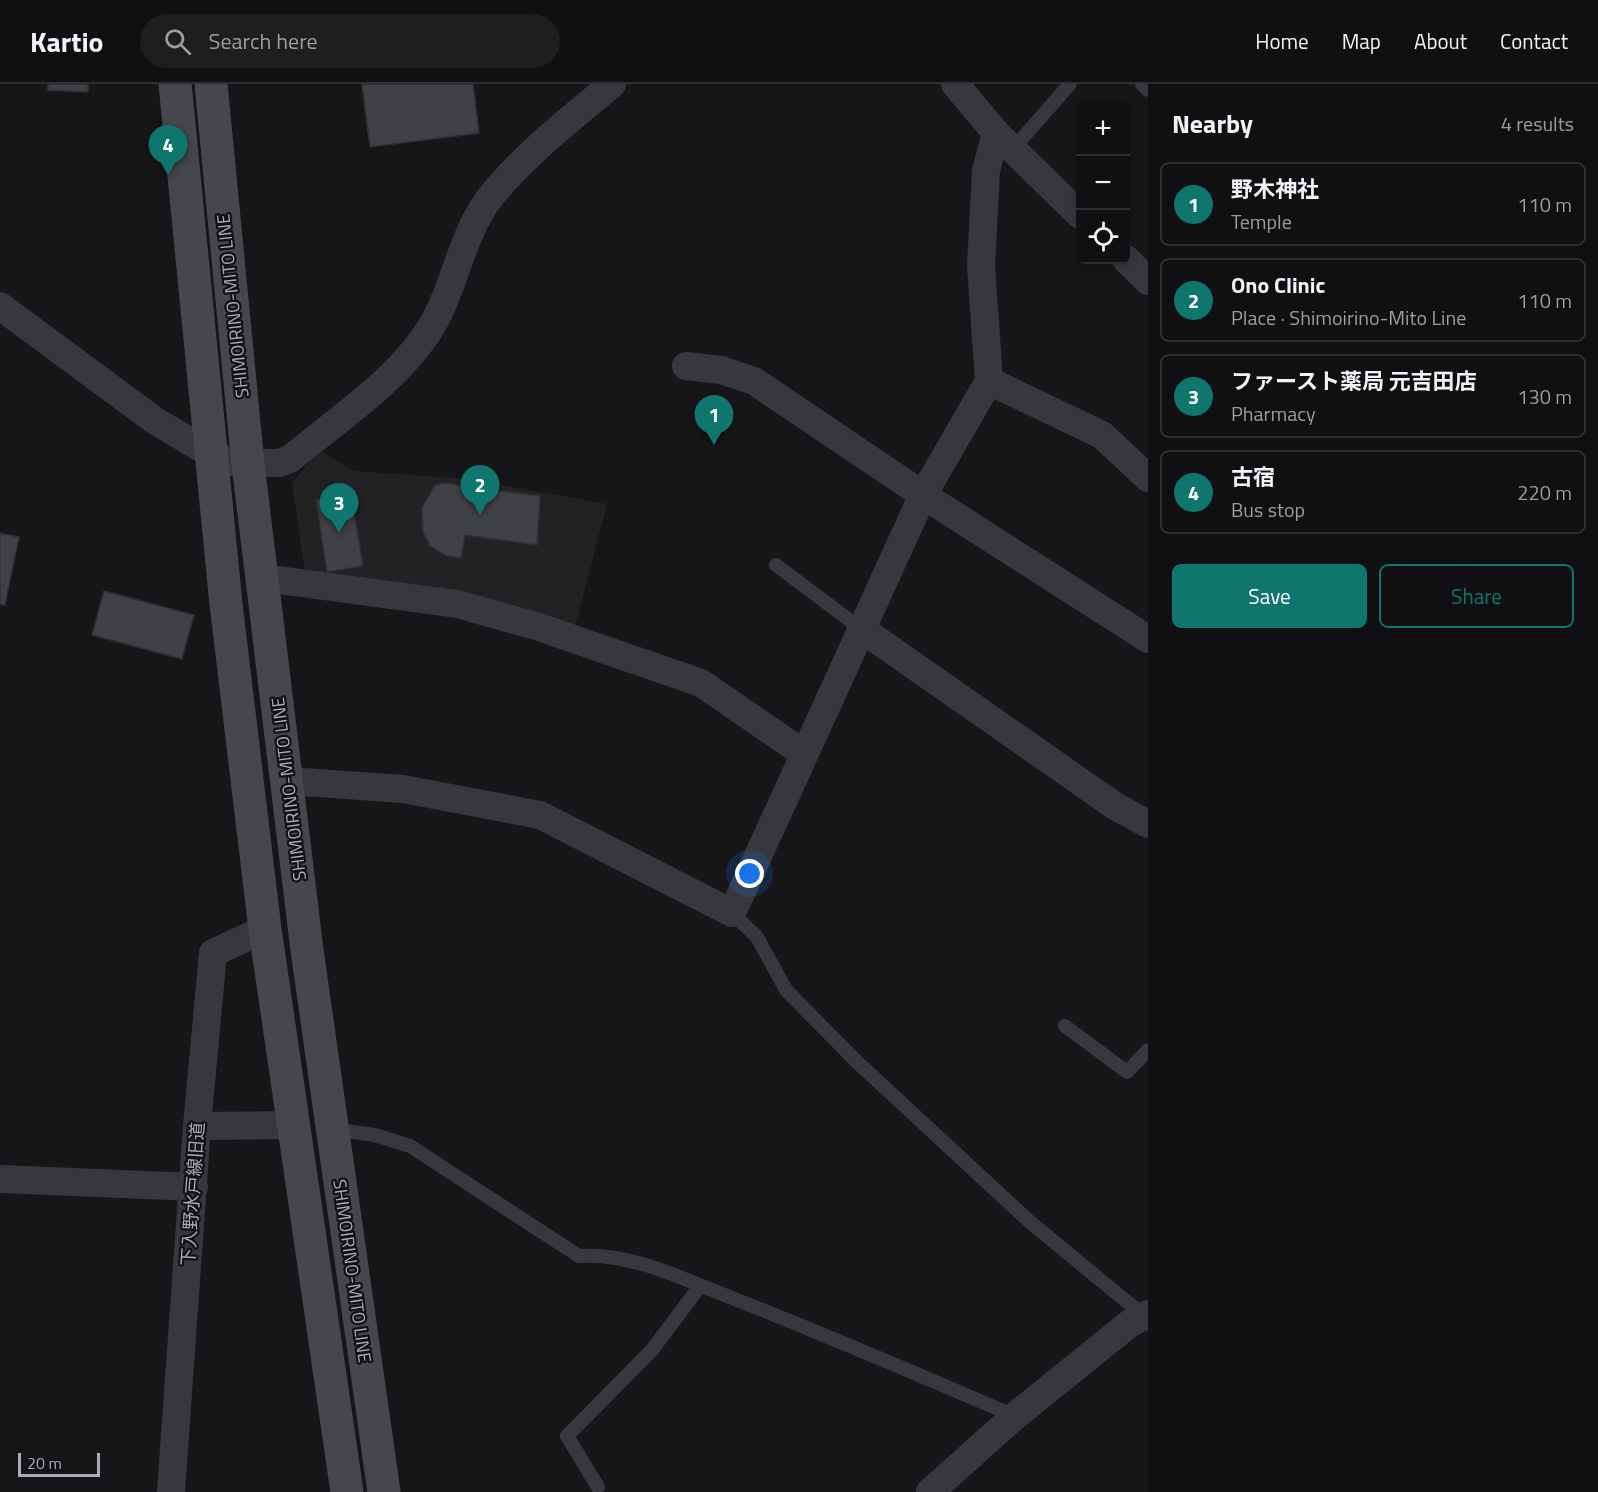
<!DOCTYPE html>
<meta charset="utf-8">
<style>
body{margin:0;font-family:"Titillium Web","Noto Sans JP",sans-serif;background:#1e1e20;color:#f1f3f6}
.controls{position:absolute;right:18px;top:18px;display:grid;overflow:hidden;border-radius:9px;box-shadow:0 3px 9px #0003}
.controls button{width:54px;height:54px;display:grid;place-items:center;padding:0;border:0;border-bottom:2px solid #303032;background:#101012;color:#f1f3f6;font:30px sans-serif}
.scale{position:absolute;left:18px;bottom:15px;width:82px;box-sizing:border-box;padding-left:6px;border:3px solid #a8adb8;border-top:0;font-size:16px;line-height:21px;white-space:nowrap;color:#a8adb8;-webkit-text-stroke:4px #111113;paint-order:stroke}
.you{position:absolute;left:750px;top:790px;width:21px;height:21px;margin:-15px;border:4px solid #fff;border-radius:50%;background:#1a73e8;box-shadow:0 0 0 9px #1a73e833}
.badge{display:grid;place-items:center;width:39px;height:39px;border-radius:50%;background:#0f766e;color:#fff;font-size:20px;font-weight:700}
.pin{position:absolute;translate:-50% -50px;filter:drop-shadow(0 2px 3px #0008)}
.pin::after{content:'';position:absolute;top:32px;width:21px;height:18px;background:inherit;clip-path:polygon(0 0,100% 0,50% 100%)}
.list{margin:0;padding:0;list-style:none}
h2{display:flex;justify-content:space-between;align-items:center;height:78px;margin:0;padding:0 24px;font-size:26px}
h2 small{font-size:20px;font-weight:400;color:#9c9d9f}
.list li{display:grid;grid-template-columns:39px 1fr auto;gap:18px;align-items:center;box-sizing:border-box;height:84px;margin:0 12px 12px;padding:0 12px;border:2px solid #303032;border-radius:9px}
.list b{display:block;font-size:22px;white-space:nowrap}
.list p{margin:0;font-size:20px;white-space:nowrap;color:#9c9d9f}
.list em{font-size:20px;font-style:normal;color:#9c9d9f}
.actions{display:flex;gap:12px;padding:18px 24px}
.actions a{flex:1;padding:14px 0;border:2px solid #0f766e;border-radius:9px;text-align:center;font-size:21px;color:#0f766e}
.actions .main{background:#0f766e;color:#fff}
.icon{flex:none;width:33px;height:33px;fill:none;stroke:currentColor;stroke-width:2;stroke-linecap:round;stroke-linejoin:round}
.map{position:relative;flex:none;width:1148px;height:1408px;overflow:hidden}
header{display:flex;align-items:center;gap:36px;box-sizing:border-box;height:84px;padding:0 30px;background:#101012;border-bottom:2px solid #303032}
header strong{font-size:28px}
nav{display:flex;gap:33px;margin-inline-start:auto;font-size:21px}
.search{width:420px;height:54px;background:#1e1e20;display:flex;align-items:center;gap:15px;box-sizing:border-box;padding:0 21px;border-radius:33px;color:#9c9d9f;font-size:22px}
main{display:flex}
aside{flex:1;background:#101012}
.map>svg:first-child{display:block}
.built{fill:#222225}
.building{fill:#404145;stroke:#303034;stroke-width:1.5}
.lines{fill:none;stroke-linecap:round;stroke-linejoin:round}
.service{stroke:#37383d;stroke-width:14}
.minor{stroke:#37383d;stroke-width:28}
.secondary{stroke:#45474d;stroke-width:33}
.labels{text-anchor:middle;stroke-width:4.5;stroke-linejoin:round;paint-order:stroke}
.street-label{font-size:18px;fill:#a8adb8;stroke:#111113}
</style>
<header>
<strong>Kartio</strong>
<div class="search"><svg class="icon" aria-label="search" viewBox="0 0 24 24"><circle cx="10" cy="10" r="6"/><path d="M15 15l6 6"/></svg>Search here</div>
<nav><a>Home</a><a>Map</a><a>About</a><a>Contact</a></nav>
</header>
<main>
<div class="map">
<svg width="1148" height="1408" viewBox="0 0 1148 1408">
<rect width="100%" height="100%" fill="#161618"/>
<polygon class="built" points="322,368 354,387 468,395 607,420 575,543 305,488 292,399 311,376"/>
<g class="building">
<polygon points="48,0 88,0 88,8 48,6"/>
<polygon points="362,0 473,0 479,49 370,63"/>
<polygon points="445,399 540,412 537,461 465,451 461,474 447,472 431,463 423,448 422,424 435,401"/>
<polygon points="351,410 363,482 327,488 316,416"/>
<polygon points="0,449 19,453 5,521 0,520"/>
<polygon points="104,507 194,531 182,575 92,551"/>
</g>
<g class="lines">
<g class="service">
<polyline points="1142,0 1148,6"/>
<polyline points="1013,65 1070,0"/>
<polyline points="776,481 860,544"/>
<polyline points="732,829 757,853 786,906 856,977 1030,1138 1143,1231"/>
<polyline points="1065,942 1127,988 1148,966"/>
<path d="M332 1045 375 1051 410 1062 579 1172C632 1168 684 1196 732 1214 827 1251 921 1292 1015 1332"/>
<polyline points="598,1403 567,1352 652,1266 700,1202"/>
</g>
<g class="minor">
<polyline points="955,0 996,49 1080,131"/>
<polyline points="1126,175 1148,197"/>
<path d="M0 222 154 336 211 370 237 379H279L290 375C338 335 402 294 434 238 457 197 462 148 492 111 526 69 571 35 612 0"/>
<polyline points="686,282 721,286 754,297 923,411 1148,555"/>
<polyline points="989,297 1102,351 1148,394"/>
<polyline points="264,494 457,520 536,542 701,599 803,669"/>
<polyline points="860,544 1115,722 1148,740"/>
<polyline points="289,697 403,705 540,731 732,829 923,411 989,297 981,182 986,87 996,49"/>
<polyline points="197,1042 296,1041"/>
<polyline points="0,1095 194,1103"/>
<polyline points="171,1408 197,1042 213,869 265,845"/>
<polyline points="930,1408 1015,1332 1129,1240 1148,1230"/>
</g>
<g class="secondary">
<polyline points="175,0 226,520 265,845 347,1408"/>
<polyline points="211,0 248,380 307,866 384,1408"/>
</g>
</g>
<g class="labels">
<g class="street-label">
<text transform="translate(233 222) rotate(-96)" y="6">SHIMOIRINO-MITO LINE</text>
<text transform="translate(289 705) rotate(-97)" y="6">SHIMOIRINO-MITO LINE</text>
<text transform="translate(193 1110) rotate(-86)" y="6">下入野水戸線旧道</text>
<text transform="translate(352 1187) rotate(82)" y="6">SHIMOIRINO-MITO LINE</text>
</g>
</g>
</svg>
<div class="controls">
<button>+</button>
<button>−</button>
<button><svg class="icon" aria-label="locate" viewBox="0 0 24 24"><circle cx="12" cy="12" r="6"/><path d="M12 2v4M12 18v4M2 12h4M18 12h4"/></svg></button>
</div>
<div class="scale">20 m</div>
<div class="you"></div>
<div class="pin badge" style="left:714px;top:361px">1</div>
<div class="pin badge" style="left:480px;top:431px">2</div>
<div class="pin badge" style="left:339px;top:449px">3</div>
<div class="pin badge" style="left:168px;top:91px">4</div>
</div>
<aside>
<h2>Nearby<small>4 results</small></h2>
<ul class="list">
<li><span class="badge">1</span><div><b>野木神社</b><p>Temple</p></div><em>110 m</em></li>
<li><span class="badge">2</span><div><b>Ono Clinic</b><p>Place · Shimoirino-Mito Line</p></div><em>110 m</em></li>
<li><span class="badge">3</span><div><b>ファースト薬局 元吉田店</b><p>Pharmacy</p></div><em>130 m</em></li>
<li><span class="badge">4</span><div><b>古宿</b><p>Bus stop</p></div><em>220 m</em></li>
</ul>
<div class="actions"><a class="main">Save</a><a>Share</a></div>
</aside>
</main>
